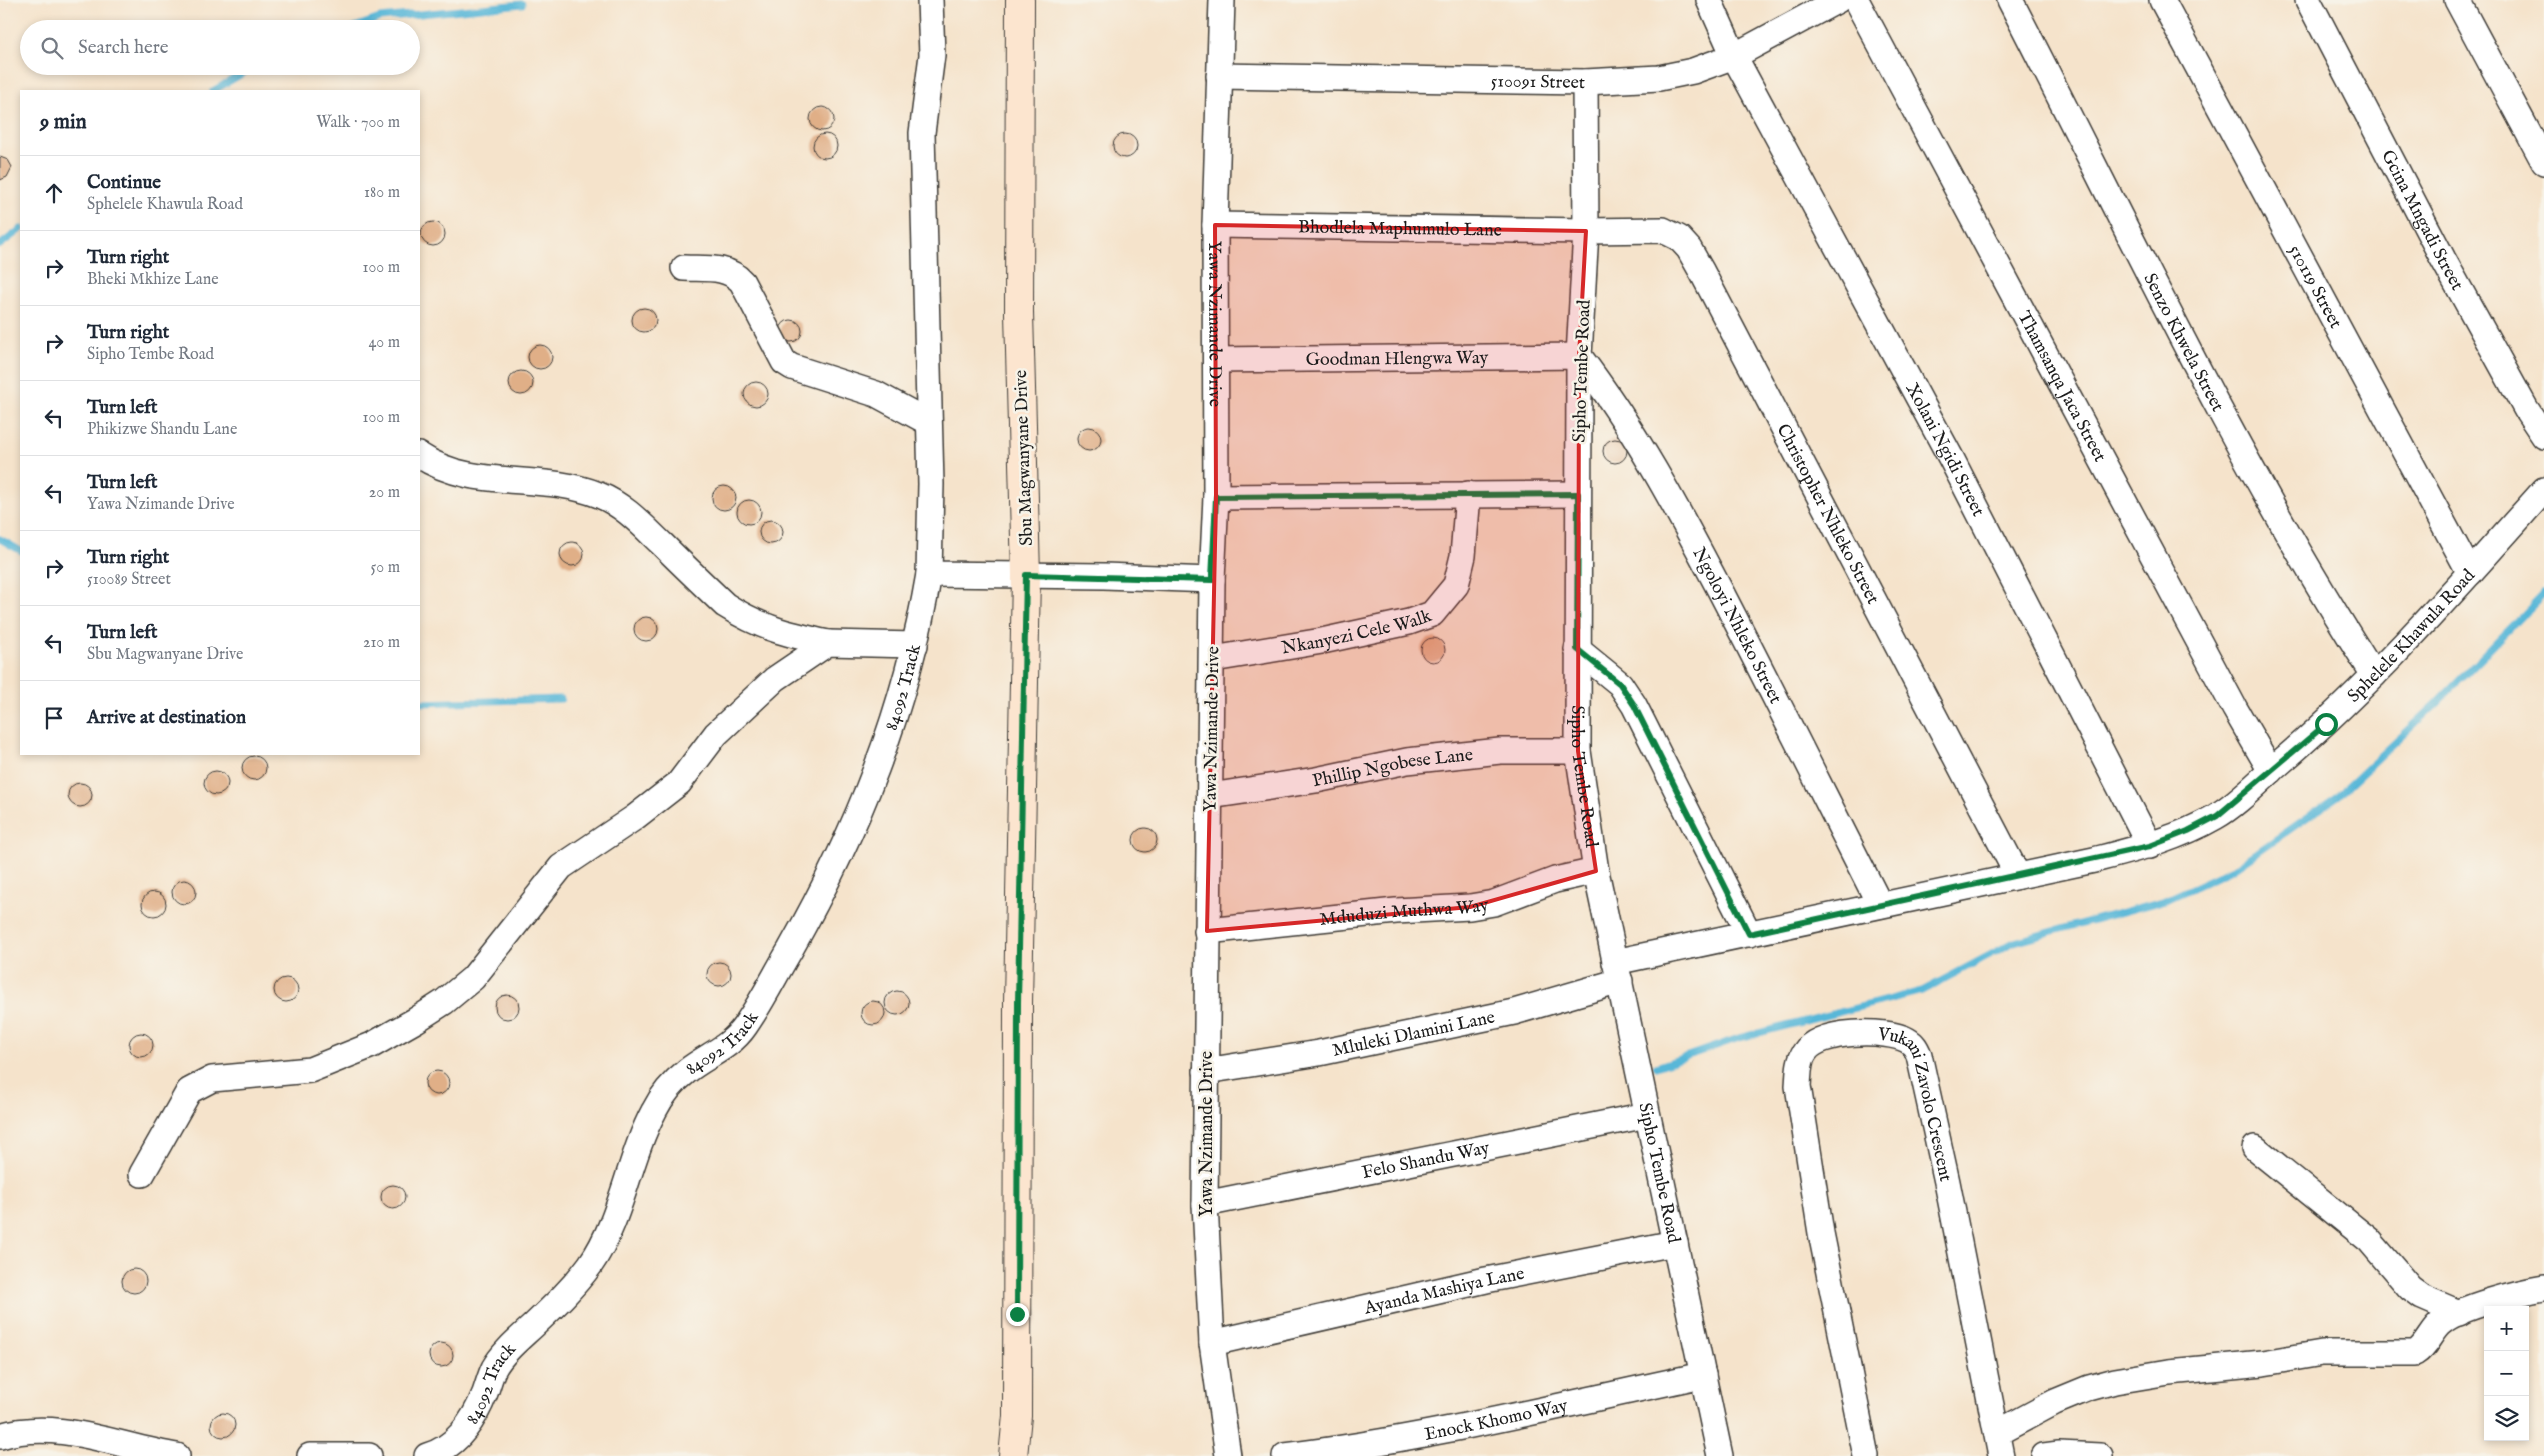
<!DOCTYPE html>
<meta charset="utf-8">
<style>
body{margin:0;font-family:"IM FELL English",serif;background:#f6f6f7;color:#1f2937}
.controls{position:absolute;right:15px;bottom:15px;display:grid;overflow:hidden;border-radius:0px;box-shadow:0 2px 8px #0003}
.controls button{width:45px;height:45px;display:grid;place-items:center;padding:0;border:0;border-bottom:1px solid #e0e1e3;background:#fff;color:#1f2937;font:25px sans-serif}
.stop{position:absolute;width:15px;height:15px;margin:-11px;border:4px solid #0b8043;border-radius:50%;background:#fff}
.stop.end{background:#0b8043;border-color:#fff;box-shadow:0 1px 5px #0008}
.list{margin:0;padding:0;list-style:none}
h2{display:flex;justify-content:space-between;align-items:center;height:65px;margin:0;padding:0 20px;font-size:21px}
h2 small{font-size:16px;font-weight:400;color:#747a83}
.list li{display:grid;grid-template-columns:32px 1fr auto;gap:15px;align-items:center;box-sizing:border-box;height:75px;padding:0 20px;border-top:1px solid #e0e1e3}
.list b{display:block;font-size:19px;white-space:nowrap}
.list p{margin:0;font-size:16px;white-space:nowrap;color:#747a83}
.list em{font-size:16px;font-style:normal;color:#747a83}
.icon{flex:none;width:28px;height:28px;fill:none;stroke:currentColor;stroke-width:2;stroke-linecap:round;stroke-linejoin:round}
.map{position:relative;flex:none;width:2544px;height:1456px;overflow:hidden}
.search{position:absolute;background:#fff;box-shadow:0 2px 8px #0003;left:20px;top:20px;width:400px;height:55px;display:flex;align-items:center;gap:12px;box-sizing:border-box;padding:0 18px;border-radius:28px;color:#747a83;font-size:19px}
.panel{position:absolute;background:#fff;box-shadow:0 2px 8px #0003;left:20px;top:90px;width:400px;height:665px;border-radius:0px}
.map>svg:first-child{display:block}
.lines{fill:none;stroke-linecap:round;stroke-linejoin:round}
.stream{stroke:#59b7d8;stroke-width:7}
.building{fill:#e0af87}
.minor-casing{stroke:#3d3a36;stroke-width:28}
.secondary-casing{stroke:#3d3a36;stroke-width:30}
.minor{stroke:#fff;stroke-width:25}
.secondary{stroke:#fce5cf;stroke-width:28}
.route{stroke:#0b8043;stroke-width:6}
.marked{fill:#d62828;fill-opacity:0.2;stroke:#d62828;stroke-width:4;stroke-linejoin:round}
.labels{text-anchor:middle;stroke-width:5;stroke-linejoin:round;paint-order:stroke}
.street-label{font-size:18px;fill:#1c1c1c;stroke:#f7f3e8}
</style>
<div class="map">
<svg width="2544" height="1456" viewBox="0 0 2544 1456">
<rect width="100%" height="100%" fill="#f7f3e8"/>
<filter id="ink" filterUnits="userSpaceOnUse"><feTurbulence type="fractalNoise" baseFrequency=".02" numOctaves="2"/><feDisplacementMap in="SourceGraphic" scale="10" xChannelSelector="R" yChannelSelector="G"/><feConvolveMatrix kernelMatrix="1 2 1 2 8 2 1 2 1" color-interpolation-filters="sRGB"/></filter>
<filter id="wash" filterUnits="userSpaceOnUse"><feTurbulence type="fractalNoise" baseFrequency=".0096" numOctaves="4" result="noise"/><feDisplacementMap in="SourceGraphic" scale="20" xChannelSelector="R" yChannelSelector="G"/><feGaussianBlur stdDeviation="1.12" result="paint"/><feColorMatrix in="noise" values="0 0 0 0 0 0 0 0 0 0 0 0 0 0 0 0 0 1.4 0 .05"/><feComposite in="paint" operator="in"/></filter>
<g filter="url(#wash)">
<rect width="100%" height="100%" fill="#f5e3cb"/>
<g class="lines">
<g class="stream">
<polyline points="349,29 380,18 522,4"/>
<polyline points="213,91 255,66"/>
<polyline points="0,245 21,229"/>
<polyline points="0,539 21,551"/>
<polyline points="419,703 561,699"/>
<polyline points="1656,1067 1739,1038 1922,991 2014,942 2166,900 2233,869 2338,796 2437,703 2544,594"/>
</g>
</g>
<g id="blocks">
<g class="building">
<circle cx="822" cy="119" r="12"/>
<circle cx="1125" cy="146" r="12"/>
<circle cx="825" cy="146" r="12"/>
<polygon points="0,157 8,160 12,167 7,177 0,180"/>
<circle cx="433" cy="234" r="12"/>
<circle cx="644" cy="320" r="12"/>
<circle cx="791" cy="331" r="11"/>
<circle cx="540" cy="357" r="12"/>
<circle cx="521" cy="383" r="12"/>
<circle cx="756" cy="394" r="12"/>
<circle cx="1089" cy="439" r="12"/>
<circle cx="1615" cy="451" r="12"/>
<circle cx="724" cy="498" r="12"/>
<circle cx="749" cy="512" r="12"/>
<circle cx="771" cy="532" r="12"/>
<circle cx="572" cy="554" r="12"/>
<circle cx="646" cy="629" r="12"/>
<circle cx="1433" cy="650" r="12"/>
<circle cx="254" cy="768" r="12"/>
<circle cx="216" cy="783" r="12"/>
<circle cx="80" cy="795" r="12"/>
<circle cx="1145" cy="840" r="12"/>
<circle cx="184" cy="892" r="12"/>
<circle cx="154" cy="904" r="12"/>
<circle cx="719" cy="974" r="12"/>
<circle cx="286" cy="990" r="12"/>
<circle cx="897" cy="1003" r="12"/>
<circle cx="507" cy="1007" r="12"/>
<circle cx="873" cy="1013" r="12"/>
<circle cx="141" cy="1045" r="12"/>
<circle cx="437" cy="1083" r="12"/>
<circle cx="393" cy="1197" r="12"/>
<circle cx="134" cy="1281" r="12"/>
<circle cx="441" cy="1355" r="12"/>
<circle cx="223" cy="1425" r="12"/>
</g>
</g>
</g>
<g filter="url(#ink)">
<use href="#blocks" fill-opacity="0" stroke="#3d3a36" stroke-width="1"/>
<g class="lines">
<defs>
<g id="minor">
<polyline points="930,0 932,55 922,133 931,484 929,574 1104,576 1212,580"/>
<path id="s1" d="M1222 0 1215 225 1216 497 1212 580 1205 1204 1212 1343 1228 1456"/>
<path id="s2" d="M1709 0 1734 56 1951 458 2150 846"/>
<path id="s3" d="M1856 0 2235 709 2271 771"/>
<path id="s4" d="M2010 0C2127 227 2236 461 2374 675"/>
<path id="s5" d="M2162 0 2470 573"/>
<path id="s6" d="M2308 0 2443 259 2526 409 2544 436"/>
<polyline points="2457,0 2544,162"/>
<path id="s7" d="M1219 76 1585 82 1659 78 1693 71 1734 56 1838 0"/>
<path id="s8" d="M1585 82 1586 231 1579 356 1578 751 1596 871 1720 1456"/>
<path id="s9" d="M1215 225 1586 231 1663 230 1679 238 1689 249 1702 272 2018 876"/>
<path d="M684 268C705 269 727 265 742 282L784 362 792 367 876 394 928 422"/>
<path id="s10" d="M1216 360 1579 356C1635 429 1678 510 1721 592 1775 696 1827 801 1880 905"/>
<path d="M419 455C474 492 539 471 599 495 624 505 643 526 662 544 683 565 704 585 725 605 761 628 787 634 828 643"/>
<polyline points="1216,497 1578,494"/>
<polyline points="1577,649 1620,684 1634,705 1749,934"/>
<path id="s11" d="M1213 659 1322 641 1409 622 1432 614 1456 585 1463 556 1468 494"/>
<path id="s12" d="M1210 796 1316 780 1407 761 1500 751H1578"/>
<path id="s13" d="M1207 931 1396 911 1470 907 1494 903 1555 880 1596 871"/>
<path id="s14" d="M1615 962 2094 860C2136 849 2177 839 2215 817 2239 803 2260 780 2282 761 2377 680 2460 584 2544 490"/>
<path id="s15" d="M1206 1071 1319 1053 1514 1012 1620 981"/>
<polyline points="2255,1148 2369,1240 2410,1288 2422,1297 2459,1313"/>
<polyline points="142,1174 189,1091 212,1079 310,1070 372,1045 416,1020 444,1002 473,978 561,867 634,818 679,783 716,734 775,679 828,643 915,645"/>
<path id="s16" d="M1205 1204 1647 1115"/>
<path id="s17" d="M1212 1343 1486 1280 1675 1243"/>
<path d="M1997 1433 2055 1402 2089 1388 2115 1381 2169 1372 2263 1363 2322 1353H2415C2427 1346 2431 1330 2442 1322 2460 1307 2520 1292 2544 1288"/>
<path d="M0 1436C59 1418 119 1447 177 1456"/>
<polyline points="310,1456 369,1456"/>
<path id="s18" d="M427 1456C457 1447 474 1421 485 1393 488 1385 490 1376 494 1368 503 1352 519 1339 533 1326 553 1307 573 1288 590 1265 622 1220 628 1159 654 1111 662 1095 673 1082 687 1071 707 1055 730 1048 745 1026 762 1002 775 975 790 950 858 830 906 710 929 574"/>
<path id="s19" d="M1285 1456C1426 1439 1565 1404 1703 1375"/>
<path id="s20" d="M1866 1456 1821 1233 1798 1086C1799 1075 1798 1061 1805 1052 1819 1029 1887 1029 1907 1040 1914 1044 1916 1048 1919 1055L1947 1182 2001 1456"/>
<polyline points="2044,1456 2059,1454 2100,1456"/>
</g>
<polyline id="secondary" points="1013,1456 1017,1416 1018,1003 1026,575 1019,313 1020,0"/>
</defs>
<use href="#minor" class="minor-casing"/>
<use href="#secondary" class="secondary-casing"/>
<use href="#minor" class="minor"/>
<use href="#secondary" class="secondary"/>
</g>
</g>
<g class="lines" filter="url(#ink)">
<polyline class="route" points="1017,1314 1018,1003 1026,575 1212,580 1216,497 1578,494 1577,649 1620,684 1634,705 1749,934 2150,846 2188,831 2217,816 2326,724"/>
</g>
<path class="marked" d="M1215 225 1586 231 1579 356 1578 751 1596 871 1470 907 1207 931 1216 497Z"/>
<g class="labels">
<g class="street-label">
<text dy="6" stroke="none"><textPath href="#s7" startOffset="319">510091 Street</textPath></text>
<text dy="6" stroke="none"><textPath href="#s6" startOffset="248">Gcina Mngadi Street</textPath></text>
<text dy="6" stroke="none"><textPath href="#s9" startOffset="185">Bhodlela Maphumulo Lane</textPath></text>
<text dy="6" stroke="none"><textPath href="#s5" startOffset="325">510119 Street</textPath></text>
<text dy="6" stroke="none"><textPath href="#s1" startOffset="324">Yawa Nzimande Drive</textPath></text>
<text dy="6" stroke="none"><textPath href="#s4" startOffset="384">Senzo Khwela Street</textPath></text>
<text dy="6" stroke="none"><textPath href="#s10" startOffset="181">Goodman Hlengwa Way</textPath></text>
<text transform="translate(1581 371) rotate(-88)" y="6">Sipho Tembe Road</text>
<text dy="6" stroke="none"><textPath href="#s3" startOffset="438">Thamsanqa Jaca Street</textPath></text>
<text dy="6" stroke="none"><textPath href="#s2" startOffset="508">Xolani Ngidi Street</textPath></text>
<text transform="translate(1023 458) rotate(-92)" y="6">Sbu Magwanyane Drive</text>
<text dy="6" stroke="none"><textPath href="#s9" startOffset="780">Christopher Nhleko Street</textPath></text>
<text dy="6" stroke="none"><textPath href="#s10" startOffset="676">Ngoloyi Nhleko Street</textPath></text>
<text dy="6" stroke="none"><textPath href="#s11" startOffset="146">Nkanyezi Cele Walk</textPath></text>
<text dy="6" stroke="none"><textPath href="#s14" startOffset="886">Sphelele Khawula Road</textPath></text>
<text dy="6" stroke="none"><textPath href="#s18" startOffset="925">84092 Track</textPath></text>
<text transform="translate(1211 729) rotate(-89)" y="6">Yawa Nzimande Drive</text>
<text dy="6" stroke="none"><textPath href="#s12" startOffset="185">Phillip Ngobese Lane</textPath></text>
<text dy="6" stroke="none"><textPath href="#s8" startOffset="695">Sipho Tembe Road</textPath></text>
<text dy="6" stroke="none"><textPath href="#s13" startOffset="198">Mduduzi Muthwa Way</textPath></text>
<text dy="6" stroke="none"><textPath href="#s15" startOffset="211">Mluleki Dlamini Lane</textPath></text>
<text dy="6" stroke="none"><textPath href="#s18" startOffset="521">84092 Track</textPath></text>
<text dy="6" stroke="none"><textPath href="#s20" startOffset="579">Vukani Zavolo Crescent</textPath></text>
<text transform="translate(1206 1134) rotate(-90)" y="6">Yawa Nzimande Drive</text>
<text dy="6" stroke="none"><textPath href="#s16" startOffset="225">Felo Shandu Way</textPath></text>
<text dy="6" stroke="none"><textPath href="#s8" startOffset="1099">Sipho Tembe Road</textPath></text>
<text dy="6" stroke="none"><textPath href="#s17" startOffset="238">Ayanda Mashiya Lane</textPath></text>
<text dy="6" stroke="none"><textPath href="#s18" startOffset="100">84092 Track</textPath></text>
<text dy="6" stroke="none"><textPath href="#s19" startOffset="214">Enock Khomo Way</textPath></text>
</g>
</g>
</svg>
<div class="controls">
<button>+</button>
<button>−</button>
<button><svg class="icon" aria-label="layers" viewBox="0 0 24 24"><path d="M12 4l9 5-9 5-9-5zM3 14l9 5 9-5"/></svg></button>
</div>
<div class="stop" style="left:2326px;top:724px"></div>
<div class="stop end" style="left:1017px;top:1314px"></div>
<div class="search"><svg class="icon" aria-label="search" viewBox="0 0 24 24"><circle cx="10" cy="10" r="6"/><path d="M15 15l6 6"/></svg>Search here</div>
<section class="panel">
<h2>9 min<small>Walk · 700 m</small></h2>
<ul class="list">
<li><svg class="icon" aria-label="ahead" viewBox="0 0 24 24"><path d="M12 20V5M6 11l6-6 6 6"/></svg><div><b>Continue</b><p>Sphelele Khawula Road</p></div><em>180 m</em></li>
<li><svg class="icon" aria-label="right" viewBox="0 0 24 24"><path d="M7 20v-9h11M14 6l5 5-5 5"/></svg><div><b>Turn right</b><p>Bheki Mkhize Lane</p></div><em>100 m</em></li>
<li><svg class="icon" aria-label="right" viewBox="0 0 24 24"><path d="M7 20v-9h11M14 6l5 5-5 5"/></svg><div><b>Turn right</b><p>Sipho Tembe Road</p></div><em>40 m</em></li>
<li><svg class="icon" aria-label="left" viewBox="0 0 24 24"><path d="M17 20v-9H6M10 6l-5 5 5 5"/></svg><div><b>Turn left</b><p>Phikizwe Shandu Lane</p></div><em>100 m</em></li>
<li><svg class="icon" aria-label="left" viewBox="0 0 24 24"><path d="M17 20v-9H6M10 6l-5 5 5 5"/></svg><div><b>Turn left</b><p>Yawa Nzimande Drive</p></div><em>20 m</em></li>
<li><svg class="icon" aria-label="right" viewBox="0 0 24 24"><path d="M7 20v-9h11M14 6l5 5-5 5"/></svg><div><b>Turn right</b><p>510089 Street</p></div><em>50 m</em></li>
<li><svg class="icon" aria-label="left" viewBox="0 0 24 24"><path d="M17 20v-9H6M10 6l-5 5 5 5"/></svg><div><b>Turn left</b><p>Sbu Magwanyane Drive</p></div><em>210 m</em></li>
<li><svg class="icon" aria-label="arrive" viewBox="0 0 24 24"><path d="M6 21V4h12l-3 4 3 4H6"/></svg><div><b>Arrive at destination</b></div></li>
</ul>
</section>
</div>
